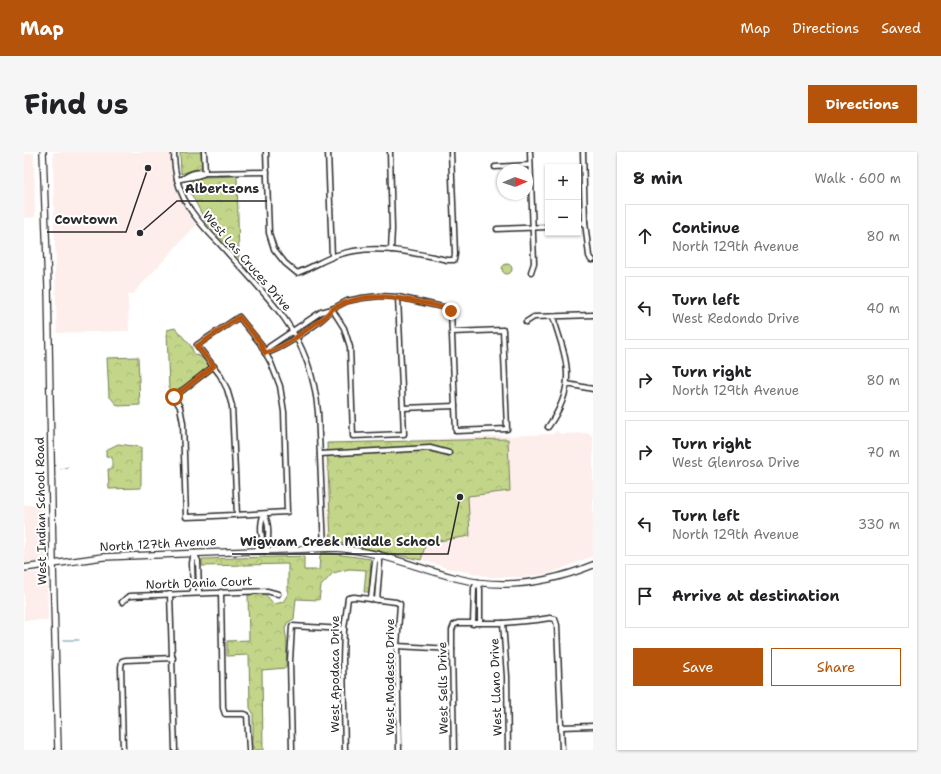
<!DOCTYPE html>
<meta charset="utf-8">
<style>
body{margin:0;font-family:"Shantell Sans",sans-serif;background:#f6f6f6;color:#202124}
.controls{position:absolute;right:12px;top:12px;display:grid;overflow:hidden;border-radius:0px;box-shadow:0 1px 3px #0004}
.controls button{width:36px;height:36px;display:grid;place-items:center;padding:0;border:0;border-bottom:1px solid #e0e0e0;background:#fff;color:#202124;font:20px sans-serif}
.compass{position:absolute;left:473px;top:12px;width:36px;height:36px;border-radius:50%;background:#fff;box-shadow:0 1px 3px #0004;rotate:88deg}
.stop{position:absolute;width:12px;height:12px;margin:-9px;border:3px solid #b45309;border-radius:50%;background:#fff}
.stop.end{background:#b45309;border-color:#fff;box-shadow:0 1px 4px #0008}
.list{margin:0;padding:0;list-style:none}
h2{display:flex;justify-content:space-between;align-items:center;height:52px;margin:0;padding:0 16px;font-size:17px}
h2 small{font-size:13px;font-weight:400;color:#757577}
.list li{display:grid;grid-template-columns:26px 1fr auto;gap:12px;align-items:center;box-sizing:border-box;height:64px;margin:0 8px 8px;padding:0 8px;border:1px solid #e0e0e0;border-radius:0px}
.list b{display:block;font-size:15px;white-space:nowrap}
.list p{margin:0;font-size:13px;white-space:nowrap;color:#757577}
.list em{font-size:13px;font-style:normal;color:#757577}
.actions{display:flex;gap:8px;padding:12px 16px}
.actions a{flex:1;padding:9px 0;border:1px solid #b45309;border-radius:0px;text-align:center;font-size:14px;color:#b45309}
.actions .main{background:#b45309;color:#fff}
.icon{flex:none;width:22px;height:22px;fill:none;stroke:currentColor;stroke-width:2;stroke-linecap:round;stroke-linejoin:round}
.map{position:relative;flex:none;width:569px;height:598px;overflow:hidden;border-radius:0px}
header{display:flex;align-items:center;gap:24px;box-sizing:border-box;height:56px;padding:0 20px;background:#b45309;color:#fff}
header strong{font-size:19px}
nav{display:flex;gap:22px;margin-inline-start:auto;font-size:14px}
.intro{display:flex;align-items:center;justify-content:space-between;box-sizing:border-box;height:96px;padding:0 24px}
h1{margin:0;font-size:28px}
.button{padding:10px 18px;border-radius:0px;background:#b45309;color:#fff;font-size:14px;font-weight:700}
main{display:flex;gap:24px;padding:0 24px}
aside{flex:1;background:#fff;border-radius:0px;box-shadow:0 1px 3px #0004}
.map>svg:first-child{display:block}
.built{fill:#fdeeec}
.forest{fill:url(#forest-crowns);stroke:#76805a}
.lines{fill:none;stroke-linecap:round;stroke-linejoin:round}
.stream{stroke:#6790a2;stroke-width:1}
.street-casing{stroke:#2b2b2b;stroke-width:7}
.secondary-casing{stroke:#2b2b2b;stroke-width:8}
.street{stroke:#fff;stroke-width:4}
.secondary{stroke:#fff;stroke-width:5.5}
.route{stroke:#b45309;stroke-width:5}
.labels{text-anchor:middle;stroke-width:4;stroke-linejoin:round;paint-order:stroke}
.street-label{font-size:12px;fill:#2b2b2b;stroke:#fff}
.leader{fill:none;stroke:#2b2b2b;stroke-width:1.5}
.callout-dot{fill:#2b2b2b;stroke:#fff;stroke-width:1.5}
.callout-label{font-size:13px;text-anchor:middle;font-weight:bold;fill:#2b2b2b;stroke:#fff;stroke-width:4;stroke-linejoin:round;paint-order:stroke}
</style>
<header>
<strong>Map</strong>
<nav><a>Map</a><a>Directions</a><a>Saved</a></nav>
</header>
<div class="intro"><h1>Find us</h1><a class="button">Directions</a></div>
<main>
<div class="map">
<svg width="569" height="598" viewBox="0 0 569 598">
<defs>
<pattern id="forest-crowns" width="20" height="18" patternUnits="userSpaceOnUse"><rect width="20" height="18" fill="#c2d589"/><path d="M2 6a3 3 0 1 1 6 0M12 15a3 3 0 1 1 6 0" fill="none" stroke="#a7b776"/></pattern>
</defs>
<rect width="100%" height="100%" fill="#fff"/>
<filter id="ink" filterUnits="userSpaceOnUse"><feTurbulence type="fractalNoise" baseFrequency=".025" numOctaves="2"/><feDisplacementMap in="SourceGraphic" scale="8" xChannelSelector="R" yChannelSelector="G"/><feConvolveMatrix kernelMatrix="1 2 1 2 8 2 1 2 1" color-interpolation-filters="sRGB"/></filter>
<g filter="url(#ink)">
<g class="built">
<polygon points="29,0 147,0 149,20 155,44 173,72 109,142 104,142 105,179 33,181 31,121 32,106 30,76"/>
<polygon points="10,1 11,65 0,66 0,2"/>
<polygon points="533,279 537,282 564,281 569,284 569,404 527,421 500,425 467,425 423,416 371,399 312,390 304,385 301,306 303,291 529,282"/>
<polygon points="0,353 21,353 23,402 21,408 17,410 0,411"/>
<polygon points="0,421 18,421 21,422 23,425 24,468 0,468"/>
</g>
<g class="forest">
<polygon points="156,0 177,0 178,15 157,22"/>
<polygon points="213,24 215,106 183,72 163,34 166,28 180,25"/>
<circle cx="483" cy="117" r="5"/>
<polygon points="151,176 167,194 170,202 177,205 185,214 158,235 145,240 143,178"/>
<polygon points="114,205 116,253 94,254 85,244 83,206"/>
<polygon points="484,287 486,339 444,344 446,384 402,391 397,408 307,389 303,291"/>
<polygon points="94,292 117,295 117,336 85,337 84,317 88,317 88,305 82,304 82,298"/>
<polygon points="298,400 347,407 345,440 340,440 342,418 325,417 309,421 297,434 295,448 272,447 270,467 263,471 261,477 263,489 262,516 238,518 239,598 229,598 229,561 226,556 225,503 203,504 203,489 225,488 224,443 241,442 250,452 259,450 264,442 264,412 178,414 178,407 280,404 280,418 295,418 296,404"/>
</g>
<g class="lines">
<g class="stream">
<polyline points="37,317 44,315"/>
<polyline points="40,488 55,488"/>
</g>
<defs>
<g id="street">
<path d="M150 0C150 21 156 43 168 60 176 71 185 81 194 90 216 115 240 139 260 166 280 194 291 226 294 260L300 396"/>
<polyline points="180,0 181,21"/>
<path d="M242 0 245 81 250 97 261 111 273 121C287 116 299 108 313 103 349 91 387 100 423 108H430L431 102 427 0"/>
<polyline points="304,0 308,105"/>
<polyline points="366,0 368,77 367,98"/>
<polyline points="506,0 510,111 507,120"/>
<polyline points="559,0 561,70 565,104 567,108 569,108"/>
<polyline points="471,15 506,13"/>
<path d="M160 26C167 21 173 19 181 21L243 20"/>
<path d="M153 28C163 25 172 26 181 21"/>
<polyline points="554,72 561,70"/>
<polyline points="473,77 524,75"/>
<polyline points="308,157 320,176 326,195 329,284 380,282 374,145"/>
<polyline points="502,170 510,165 569,163"/>
<polyline points="241,201 245,195 297,160 308,157 323,149 338,146 356,144 374,145 423,156 427,159 432,279 483,277 479,178 428,180"/>
<path d="M241 201C257 198 298 170 308 157"/>
<path d="M190 214 150 245 156 255 159 271 162 365C196 364 229 362 263 360L260 260 256 234 247 211 236 191 215 165 173 193 196 223 203 237 208 254 213 363"/>
<polyline points="543,232 569,237"/>
<polyline points="379,256 431,254"/>
<path d="M524 275C554 233 543 209 529 165"/>
<polyline points="296,302 406,296 425,301"/>
<path d="M240 362C246 372 245 388 241 399"/>
<path d="M240 362C235 372 237 387 241 398"/>
<polyline points="170,401 174,409 175,441"/>
<polyline points="454,430 456,437 456,471"/>
<polyline points="197,440 199,556 201,562 219,562 223,563 225,598"/>
<polyline points="169,441 168,411 170,401"/>
<polyline points="146,442 151,598"/>
<polyline points="347,447 351,410 355,402"/>
<polyline points="353,448 356,410 355,403"/>
<polyline points="98,450 105,444 243,439 254,442"/>
<polyline points="479,471 483,524 484,598"/>
<polyline points="449,472 450,436 454,430"/>
<polyline points="373,494 428,497"/>
<polyline points="537,575 569,574"/>
<polyline points="99,598 97,515 98,509 102,508 149,506"/>
<polyline points="268,598 266,509 268,474 320,477"/>
<polyline points="321,598 319,509 320,477 324,446 330,445 372,450 376,452 373,494 375,598"/>
<polyline points="430,598 428,497 428,478 430,473 434,471 479,471 513,468 526,466 531,467 533,473 538,598"/>
</g>
<g id="secondary">
<polyline points="19,0 24,135 29,412 34,598"/>
<path d="M0 416 79 405 311 396C355 399 390 415 432 426 478 438 525 431 569 413"/>
</g>
</defs>
<use href="#street" class="street-casing"/>
<use href="#secondary" class="secondary-casing"/>
<use href="#street" class="street"/>
<use href="#secondary" class="secondary"/>
</g>
</g>
<g class="lines" filter="url(#ink)">
<path class="route" d="M150 245 190 214 173 194 215 165 236 190 241 201C256 198 271 186 284 177 289 173 296 169 301 165 304 162 306 158 310 156 346 135 385 148 423 156L427 159"/>
</g>
<g class="labels">
<g class="street-label">
<text transform="translate(223 109) rotate(49)" y="4">West Las Cruces Drive</text>
<text transform="translate(17 359) rotate(-91)" y="4">West Indian School Road</text>
<text transform="translate(134 392) rotate(-3)" y="4">North 127th Avenue</text>
<text transform="translate(175 431) rotate(-2)" y="4">North Dania Court</text>
<text transform="translate(311 522) rotate(-90)" y="4">West Apodaca Drive</text>
<text transform="translate(366 525) rotate(-90)" y="4">West Modesto Drive</text>
<text transform="translate(472 535) rotate(-92)" y="4">West Llano Drive</text>
<text transform="translate(419 536) rotate(-91)" y="4">West Sells Drive</text>
</g>
</g>
<path class="leader" d="M116 81L153 49H243M124 16L102 80H23M436 345L424 402H208"/>
<g class="callout-dot">
<circle cx="116" cy="81" r="4"/>
<circle cx="124" cy="16" r="4"/>
<circle cx="436" cy="345" r="4"/>
</g>
<g class="callout-label">
<text x="198" y="41">Albertsons</text>
<text x="62" y="72">Cowtown</text>
<text x="316" y="394">Wigwam Creek Middle School</text>
</g>
</svg>
<div class="controls">
<button>+</button>
<button>−</button>
</div>
<svg class="compass" viewBox="-18 -18 36 36"><path d="M0-13l5 13h-10z" fill="#e53935"/><path d="M0 13l5-13h-10z" fill="#757577"/></svg>
<div class="stop" style="left:150px;top:245px"></div>
<div class="stop end" style="left:427px;top:159px"></div>
</div>
<aside>
<h2>8 min<small>Walk · 600 m</small></h2>
<ul class="list">
<li><svg class="icon" aria-label="ahead" viewBox="0 0 24 24"><path d="M12 20V5M6 11l6-6 6 6"/></svg><div><b>Continue</b><p>North 129th Avenue</p></div><em>80 m</em></li>
<li><svg class="icon" aria-label="left" viewBox="0 0 24 24"><path d="M17 20v-9H6M10 6l-5 5 5 5"/></svg><div><b>Turn left</b><p>West Redondo Drive</p></div><em>40 m</em></li>
<li><svg class="icon" aria-label="right" viewBox="0 0 24 24"><path d="M7 20v-9h11M14 6l5 5-5 5"/></svg><div><b>Turn right</b><p>North 129th Avenue</p></div><em>80 m</em></li>
<li><svg class="icon" aria-label="right" viewBox="0 0 24 24"><path d="M7 20v-9h11M14 6l5 5-5 5"/></svg><div><b>Turn right</b><p>West Glenrosa Drive</p></div><em>70 m</em></li>
<li><svg class="icon" aria-label="left" viewBox="0 0 24 24"><path d="M17 20v-9H6M10 6l-5 5 5 5"/></svg><div><b>Turn left</b><p>North 129th Avenue</p></div><em>330 m</em></li>
<li><svg class="icon" aria-label="arrive" viewBox="0 0 24 24"><path d="M6 21V4h12l-3 4 3 4H6"/></svg><div><b>Arrive at destination</b></div></li>
</ul>
<div class="actions"><a class="main">Save</a><a>Share</a></div>
</aside>
</main>
